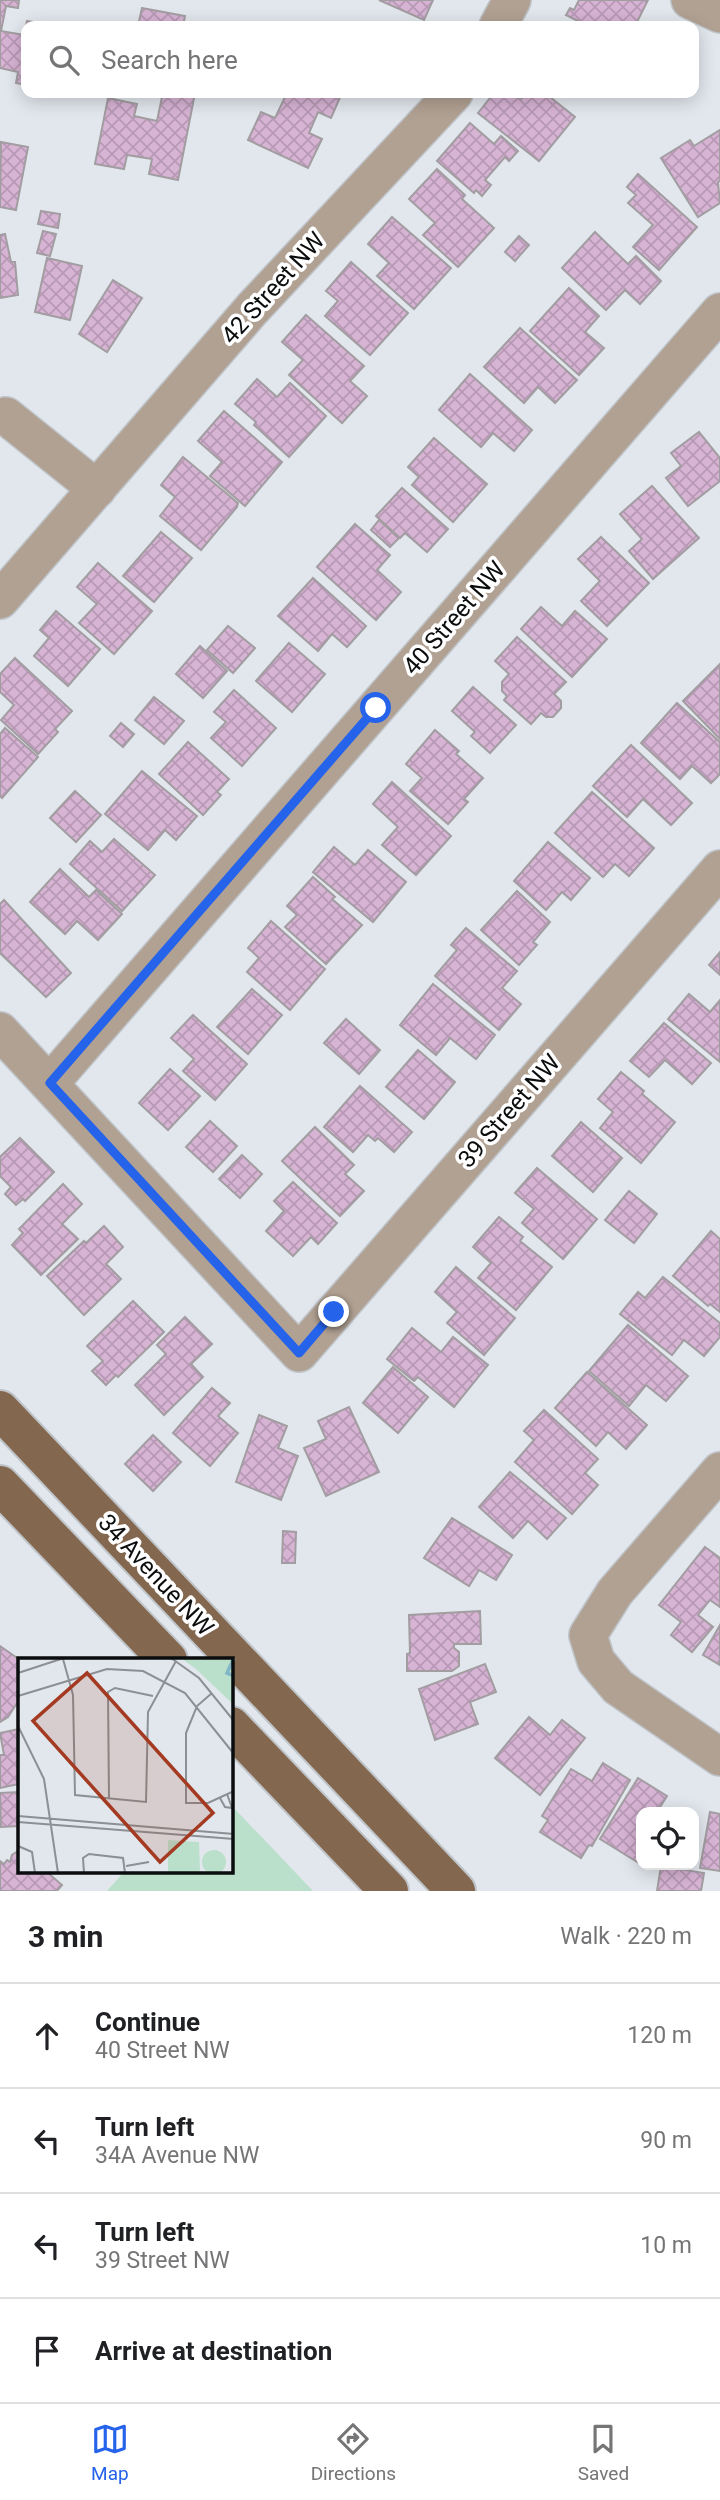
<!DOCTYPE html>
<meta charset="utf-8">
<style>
body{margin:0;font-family:Roboto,sans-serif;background:#f6f6f6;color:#202124}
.controls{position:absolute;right:21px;bottom:21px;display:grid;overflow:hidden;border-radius:14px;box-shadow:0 4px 18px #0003}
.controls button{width:63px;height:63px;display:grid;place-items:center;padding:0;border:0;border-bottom:2px solid #e0e0e0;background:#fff;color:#202124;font:35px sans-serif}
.stop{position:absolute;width:21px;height:21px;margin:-16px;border:5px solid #2563eb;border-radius:50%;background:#fff}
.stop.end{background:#2563eb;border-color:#fff;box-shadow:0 2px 7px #0008}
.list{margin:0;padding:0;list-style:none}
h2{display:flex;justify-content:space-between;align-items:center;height:91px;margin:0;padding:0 28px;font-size:30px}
h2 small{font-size:23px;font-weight:400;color:#757577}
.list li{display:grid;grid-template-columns:46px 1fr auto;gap:21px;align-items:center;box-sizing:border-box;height:105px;padding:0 28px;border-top:2px solid #e0e0e0}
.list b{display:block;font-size:26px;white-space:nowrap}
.list p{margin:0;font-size:23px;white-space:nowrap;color:#757577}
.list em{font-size:23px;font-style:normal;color:#757577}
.icon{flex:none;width:38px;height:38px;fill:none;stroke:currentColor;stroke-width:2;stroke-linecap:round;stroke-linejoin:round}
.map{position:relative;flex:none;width:720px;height:1891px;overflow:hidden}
.search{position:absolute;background:#fff;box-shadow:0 4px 18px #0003;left:21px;right:21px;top:21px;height:77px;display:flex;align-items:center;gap:18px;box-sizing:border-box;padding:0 24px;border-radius:14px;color:#757577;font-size:26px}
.sheet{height:511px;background:#fff}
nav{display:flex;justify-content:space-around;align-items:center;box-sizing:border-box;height:98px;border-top:2px solid #e0e0e0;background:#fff;font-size:19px;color:#757577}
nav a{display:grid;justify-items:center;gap:4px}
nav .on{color:#2563eb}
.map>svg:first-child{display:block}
.green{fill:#badfca}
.building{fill:url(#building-cross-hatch);stroke:#a29da1;stroke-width:2}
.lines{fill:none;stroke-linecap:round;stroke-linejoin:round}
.minor-casing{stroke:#bfc4c9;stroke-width:40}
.major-casing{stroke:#bfc4c9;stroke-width:42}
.minor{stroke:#b1a193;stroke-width:37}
.major{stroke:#83674e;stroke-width:38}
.route{stroke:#2563eb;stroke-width:9}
.labels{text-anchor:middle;stroke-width:7;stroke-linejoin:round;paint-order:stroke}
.street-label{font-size:24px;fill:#0a0c0d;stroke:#fff}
.inset-river{fill:none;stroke:#81b5c8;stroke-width:3.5}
.inset-road{fill:none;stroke:#8c8f93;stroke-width:2}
.view{fill:#a33a21;fill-opacity:0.15;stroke:#a33a21;stroke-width:3.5}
.inset-edge{fill:none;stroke:#0a0c0d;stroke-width:3.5}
</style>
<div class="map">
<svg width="720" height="1891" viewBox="0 0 720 1891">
<defs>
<pattern id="building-cross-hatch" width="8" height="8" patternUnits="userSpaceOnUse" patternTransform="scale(1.75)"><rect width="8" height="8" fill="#d7b3d4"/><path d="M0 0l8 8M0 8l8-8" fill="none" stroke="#b799b5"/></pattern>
</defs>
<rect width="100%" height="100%" fill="#e2e7ed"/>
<polygon class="green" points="231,1805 313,1891 107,1891 124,1872 231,1872"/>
<g class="building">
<polygon points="0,0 19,0 18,8 6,6 1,31 24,35 27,21 55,26 26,26 26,85 16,83 18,72 0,68"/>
<polygon points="379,0 433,0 424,20"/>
<polygon points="579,0 648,0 635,26 588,26 566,15 570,8 574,10"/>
<polygon points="142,8 185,16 183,26 138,26"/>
<polygon points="150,93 195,93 178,180 149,174 152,159 127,155 124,169 95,164 108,98 137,104 134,116 157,121 162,97"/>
<polygon points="281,93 342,93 331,118 318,112 309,133 322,139 308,168 248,140 261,112 275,118 286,95"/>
<polygon points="494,93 513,93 521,99 527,93 545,93 575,117 539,161 478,113"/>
<polygon points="470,123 494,144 501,136 518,151 509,161 505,157 485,180 491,185 482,196 476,190 474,193 437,161"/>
<polygon points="720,130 720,181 718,182 720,203 698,217 661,158 690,140 694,146"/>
<polygon points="1,142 28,147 16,210 0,207"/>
<polygon points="437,169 465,195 462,199 494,228 458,267 423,235 435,223 409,199"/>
<polygon points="638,174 697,227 659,270 633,247 653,225 628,203 636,195 627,187"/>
<polygon points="41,211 60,214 58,228 38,224"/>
<polygon points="392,217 451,268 414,309 377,276 389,263 368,244"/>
<polygon points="43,231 56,234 50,256 37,253"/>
<polygon points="595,232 628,264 636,256 661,281 640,304 625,290 606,310 562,268"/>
<polygon points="5,234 11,262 15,262 18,295 0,298 0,235"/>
<polygon points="519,236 529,245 515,261 505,252"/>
<polygon points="47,258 82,266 70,320 35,312"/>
<polygon points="351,262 408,313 370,355 325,316 338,301 326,291"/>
<polygon points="113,280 142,298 107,352 79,334"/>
<polygon points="569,288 599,316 585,332 604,348 579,375 530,331"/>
<polygon points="306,315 364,366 350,381 367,396 342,423 289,375 303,360 282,342"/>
<polygon points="520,328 577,380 555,403 538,387 524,403 484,367"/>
<polygon points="470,374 532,430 514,451 493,433 481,447 439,410"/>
<polygon points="257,379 277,397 290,383 326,416 289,457 254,425 256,422 235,404"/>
<polygon points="224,411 282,462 245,506 210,476 222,462 198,441"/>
<polygon points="699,432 720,458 720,481 688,506 666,478 681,466 671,453"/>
<polygon points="434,438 487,484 453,522 412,485 419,477 408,467"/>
<polygon points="183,457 238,503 237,507 201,550 160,516 175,497 161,485"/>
<polygon points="652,486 699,538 653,579 629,551 642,539 620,514"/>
<polygon points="402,488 448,529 427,552 405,533 400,538 376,516"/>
<polygon points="379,520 399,538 390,547 371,530"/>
<polygon points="355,524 390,555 377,570 401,592 376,620 317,567"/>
<polygon points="161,532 192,558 154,602 123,576"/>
<polygon points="601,537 649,583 607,626 581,601 600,581 578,559"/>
<polygon points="98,563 152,611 114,654 79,623 97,604 77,587"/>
<polygon points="313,578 366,626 347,647 332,634 318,651 278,616"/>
<polygon points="541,607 562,626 575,611 607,639 572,677 521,629"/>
<polygon points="56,611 100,649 68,686 34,656 49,638 40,630"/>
<polygon points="228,626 255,648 233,673 207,650"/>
<polygon points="517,637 566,682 554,694 561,701 561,708 553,717 546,717 541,713 531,724 504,700 507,696 502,691 502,682 509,674 495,661"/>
<polygon points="289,643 325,674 292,712 256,681"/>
<polygon points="200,646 227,671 203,698 176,674"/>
<polygon points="15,658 72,711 55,729 58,732 38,754 1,720 14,705 0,692 0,674"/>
<polygon points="720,664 720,739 683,701"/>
<polygon points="473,687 516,725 490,753 471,736 475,732 452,711"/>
<polygon points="234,690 276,728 242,766 211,738 226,722 214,712"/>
<polygon points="154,697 184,721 164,744 135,720"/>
<polygon points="677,703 720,742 720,774 711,783 692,766 680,779 641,743"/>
<polygon points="121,723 134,734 123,747 110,736"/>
<polygon points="5,728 38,757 2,798 0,796 0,734"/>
<polygon points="435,730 459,751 456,754 483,778 464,799 468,802 448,824 410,791 422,778 406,764"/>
<polygon points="188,742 229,779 217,792 221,795 203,815 159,774"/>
<polygon points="631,745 692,803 671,825 643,799 627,817 593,786"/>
<polygon points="142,771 197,816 176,840 165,830 148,850 105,814"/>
<polygon points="392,782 451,836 416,875 382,845 398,827 373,804"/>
<polygon points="75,791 101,815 76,842 50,818"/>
<polygon points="592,792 654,848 629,876 615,864 603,877 555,833"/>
<polygon points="114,839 155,875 122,911 70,864 90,841 102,852"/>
<polygon points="548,842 590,878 571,900 562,892 546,910 514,881"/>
<polygon points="334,847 355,865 368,850 406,882 373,922 313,872"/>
<polygon points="60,869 89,897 96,890 122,914 98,940 77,921 65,934 30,902"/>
<polygon points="313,877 335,897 332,899 362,925 326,964 285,927 297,915 287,906"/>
<polygon points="517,891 550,922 533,942 537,945 519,965 481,930"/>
<polygon points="4,900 71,973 46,997 0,953 0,904"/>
<polygon points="271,921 325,969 290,1010 247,972 259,958 248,948"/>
<polygon points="466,928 517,971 502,988 521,1004 499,1030 435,976 457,950 451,945"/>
<polygon points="720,952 720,975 709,965"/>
<polygon points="433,984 495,1035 476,1059 450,1038 436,1055 400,1025"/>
<polygon points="252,989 282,1015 248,1054 217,1027"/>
<polygon points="689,994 710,1012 720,1000 720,1062 668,1019"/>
<polygon points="193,1015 247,1064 215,1100 183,1071 194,1059 171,1038"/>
<polygon points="346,1019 380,1050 359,1074 324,1043"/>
<polygon points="664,1023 711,1063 692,1084 665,1060 649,1077 630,1061"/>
<polygon points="418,1050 455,1082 424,1119 386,1087"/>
<polygon points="170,1069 200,1096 168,1130 139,1103"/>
<polygon points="621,1072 644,1091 642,1094 675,1122 641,1163 600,1128 613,1112 598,1099"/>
<polygon points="360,1086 412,1132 394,1152 378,1138 375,1141 368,1135 353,1152 324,1127"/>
<polygon points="210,1121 237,1146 213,1172 186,1147"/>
<polygon points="581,1122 622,1158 593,1192 552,1156"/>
<polygon points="315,1127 354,1165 345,1174 364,1191 340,1216 282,1161"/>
<polygon points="20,1138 54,1172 25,1201 23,1199 16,1205 5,1194 11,1187 0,1176 0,1157"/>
<polygon points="242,1155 262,1174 240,1198 219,1179"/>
<polygon points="537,1168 597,1219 563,1259 522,1223 534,1209 515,1193"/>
<polygon points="293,1182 337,1223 318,1244 311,1237 293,1256 266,1231 284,1211 274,1201"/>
<polygon points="63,1184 82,1204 62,1224 78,1239 41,1275 12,1245 23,1233 19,1229"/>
<polygon points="629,1191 657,1214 634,1243 605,1220"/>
<polygon points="499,1217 523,1237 520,1241 552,1267 516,1310 478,1278 491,1263 473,1247"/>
<polygon points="104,1226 123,1247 106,1264 121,1279 84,1315 47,1276 84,1241 86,1243"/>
<polygon points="711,1231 720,1239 720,1312 710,1304 708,1306 673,1276"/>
<polygon points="456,1267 515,1318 484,1355 447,1323 457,1312 435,1292"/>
<polygon points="663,1277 720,1323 720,1337 704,1356 684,1340 672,1355 620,1314 638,1292 645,1298"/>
<polygon points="133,1301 164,1332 118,1377 116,1375 106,1385 92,1371 103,1361 87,1346"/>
<polygon points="185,1317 212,1344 191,1364 203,1377 164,1415 135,1385 166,1354 157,1345"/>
<polygon points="628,1325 688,1376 666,1401 646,1385 629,1406 589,1371"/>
<polygon points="412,1328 441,1352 453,1337 488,1365 454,1407 418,1377 414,1381 387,1359"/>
<polygon points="393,1367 428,1397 398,1433 363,1403"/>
<polygon points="587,1372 647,1425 626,1449 608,1432 596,1446 555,1408"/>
<polygon points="212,1388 230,1403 218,1416 238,1433 210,1466 173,1433"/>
<polygon points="349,1407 379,1472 326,1496 304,1448 326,1439 318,1421"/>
<polygon points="544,1410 598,1459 585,1473 598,1485 572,1514 515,1462 534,1440 524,1431"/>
<polygon points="259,1415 287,1426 278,1448 298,1456 281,1500 236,1482"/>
<polygon points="153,1435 181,1462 153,1491 125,1464"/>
<polygon points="510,1472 566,1518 547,1539 528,1521 513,1538 479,1507"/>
<polygon points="452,1518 512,1555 496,1580 479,1570 469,1586 424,1558"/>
<polygon points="283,1531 296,1532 295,1563 282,1563"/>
<polygon points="705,1547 720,1558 720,1607 710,1600 698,1615 713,1627 692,1652 671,1635 681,1622 659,1605"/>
<polygon points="480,1611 481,1644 454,1644 454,1648 459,1652 459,1666 452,1671 407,1671 407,1654 410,1653 409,1615"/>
<polygon points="720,1625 720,1665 703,1655"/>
<polygon points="0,1646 20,1660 19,1700 8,1717 0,1722"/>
<polygon points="485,1664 496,1692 470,1702 478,1724 435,1740 419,1689"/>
<polygon points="529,1717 550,1735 562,1720 585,1738 540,1795 495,1758"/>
<polygon points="19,1729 19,1784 0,1788 0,1755 4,1755 0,1733"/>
<polygon points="603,1763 630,1780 592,1846 589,1845 581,1858 540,1832 548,1820 542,1816 571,1769 592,1781"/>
<polygon points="638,1778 667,1796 657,1812 641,1812 642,1865 600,1839"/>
<polygon points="19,1792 19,1826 1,1827 0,1793"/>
<polygon points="710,1812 720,1814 720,1871 700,1868"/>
<polygon points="18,1851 19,1872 47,1872 62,1885 57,1891 0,1891 0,1861 4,1864 7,1860 10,1862 12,1855"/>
<polygon points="661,1866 704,1873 701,1891 657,1891"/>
</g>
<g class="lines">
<defs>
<g id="minor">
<polyline points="690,0 720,14"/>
<polyline points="498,26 512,0"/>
<polyline points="6,416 97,489"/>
<polyline points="0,600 252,309 454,93"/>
<polyline points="0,1031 299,1353 720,869"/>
<polyline points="50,1083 720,312"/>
<polyline points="720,1471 615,1592 588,1635 596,1661 618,1687 720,1757"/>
</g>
<g id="major">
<polyline points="0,1410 456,1891"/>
<polyline points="0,1485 168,1660"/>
<polyline points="231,1726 389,1891"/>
</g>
</defs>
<use href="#minor" class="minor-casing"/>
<use href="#major" class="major-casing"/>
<use href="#minor" class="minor"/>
<use href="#major" class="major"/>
</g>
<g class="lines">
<polyline class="route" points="334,1312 299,1353 50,1083 376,708"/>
</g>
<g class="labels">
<g class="street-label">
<text transform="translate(273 288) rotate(-48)" y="8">42 Street NW</text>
<text transform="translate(454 618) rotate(-49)" y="8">40 Street NW</text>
<text transform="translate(509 1111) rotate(-49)" y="8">39 Street NW</text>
<text transform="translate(156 1575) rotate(47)" y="8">34 Avenue NW</text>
</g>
</g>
<g transform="translate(18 1658)">
<rect width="215" height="215" fill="#e2e7ed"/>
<path d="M150 182 181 184 182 215H150ZM184 204a12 12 0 1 1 24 0a12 12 0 1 1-24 0Z" fill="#badfca"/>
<path d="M163 0H215V46L178 11Z" fill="#badfca"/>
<path class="inset-river" d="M216 0 209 15 216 18"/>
<path class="inset-road" d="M153 0 181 20 216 63M45 1 55 37 57 137 128 144 130 54 158 3M0 15 46 0M194 35 179 48 168 75V145H190L216 133M0 38 89 11 125 13 167 35 216 96M0 68 26 121 40 215M91 140 90 34 97 30 135 38M202 140 207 149 214 150 209 136M0 158 216 176M0 164 216 181M0 188 14 194 17 215M108 208 131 204M66 215 65 200 71 196 105 200 107 215"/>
<path class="view" d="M69 15 195 155 142 204 15 63Z"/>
<rect width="215" height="215" class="inset-edge"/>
</g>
</svg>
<div class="controls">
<button><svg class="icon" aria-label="locate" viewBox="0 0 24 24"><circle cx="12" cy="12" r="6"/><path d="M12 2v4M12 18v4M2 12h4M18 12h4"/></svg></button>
</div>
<div class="stop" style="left:376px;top:708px"></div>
<div class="stop end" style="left:334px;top:1312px"></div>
<div class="search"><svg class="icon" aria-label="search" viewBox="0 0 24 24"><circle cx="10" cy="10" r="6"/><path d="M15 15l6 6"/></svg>Search here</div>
</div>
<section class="sheet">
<h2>3 min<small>Walk · 220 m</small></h2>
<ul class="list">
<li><svg class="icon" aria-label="ahead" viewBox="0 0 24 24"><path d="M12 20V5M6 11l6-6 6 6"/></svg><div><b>Continue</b><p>40 Street NW</p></div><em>120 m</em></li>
<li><svg class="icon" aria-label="left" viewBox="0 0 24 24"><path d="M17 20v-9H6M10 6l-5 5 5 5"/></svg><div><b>Turn left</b><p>34A Avenue NW</p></div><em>90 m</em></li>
<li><svg class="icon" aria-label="left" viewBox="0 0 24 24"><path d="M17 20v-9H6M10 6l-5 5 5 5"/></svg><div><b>Turn left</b><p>39 Street NW</p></div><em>10 m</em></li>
<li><svg class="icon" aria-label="arrive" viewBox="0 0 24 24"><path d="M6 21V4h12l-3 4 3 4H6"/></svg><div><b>Arrive at destination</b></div></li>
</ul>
</section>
<nav>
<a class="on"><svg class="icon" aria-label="map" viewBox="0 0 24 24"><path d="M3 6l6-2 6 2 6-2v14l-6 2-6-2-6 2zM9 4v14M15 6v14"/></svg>Map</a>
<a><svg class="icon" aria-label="directions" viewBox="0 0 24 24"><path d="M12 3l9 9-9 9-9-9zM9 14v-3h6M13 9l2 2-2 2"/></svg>Directions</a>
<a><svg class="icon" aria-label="saved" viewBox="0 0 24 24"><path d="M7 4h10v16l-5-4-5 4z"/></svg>Saved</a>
</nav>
